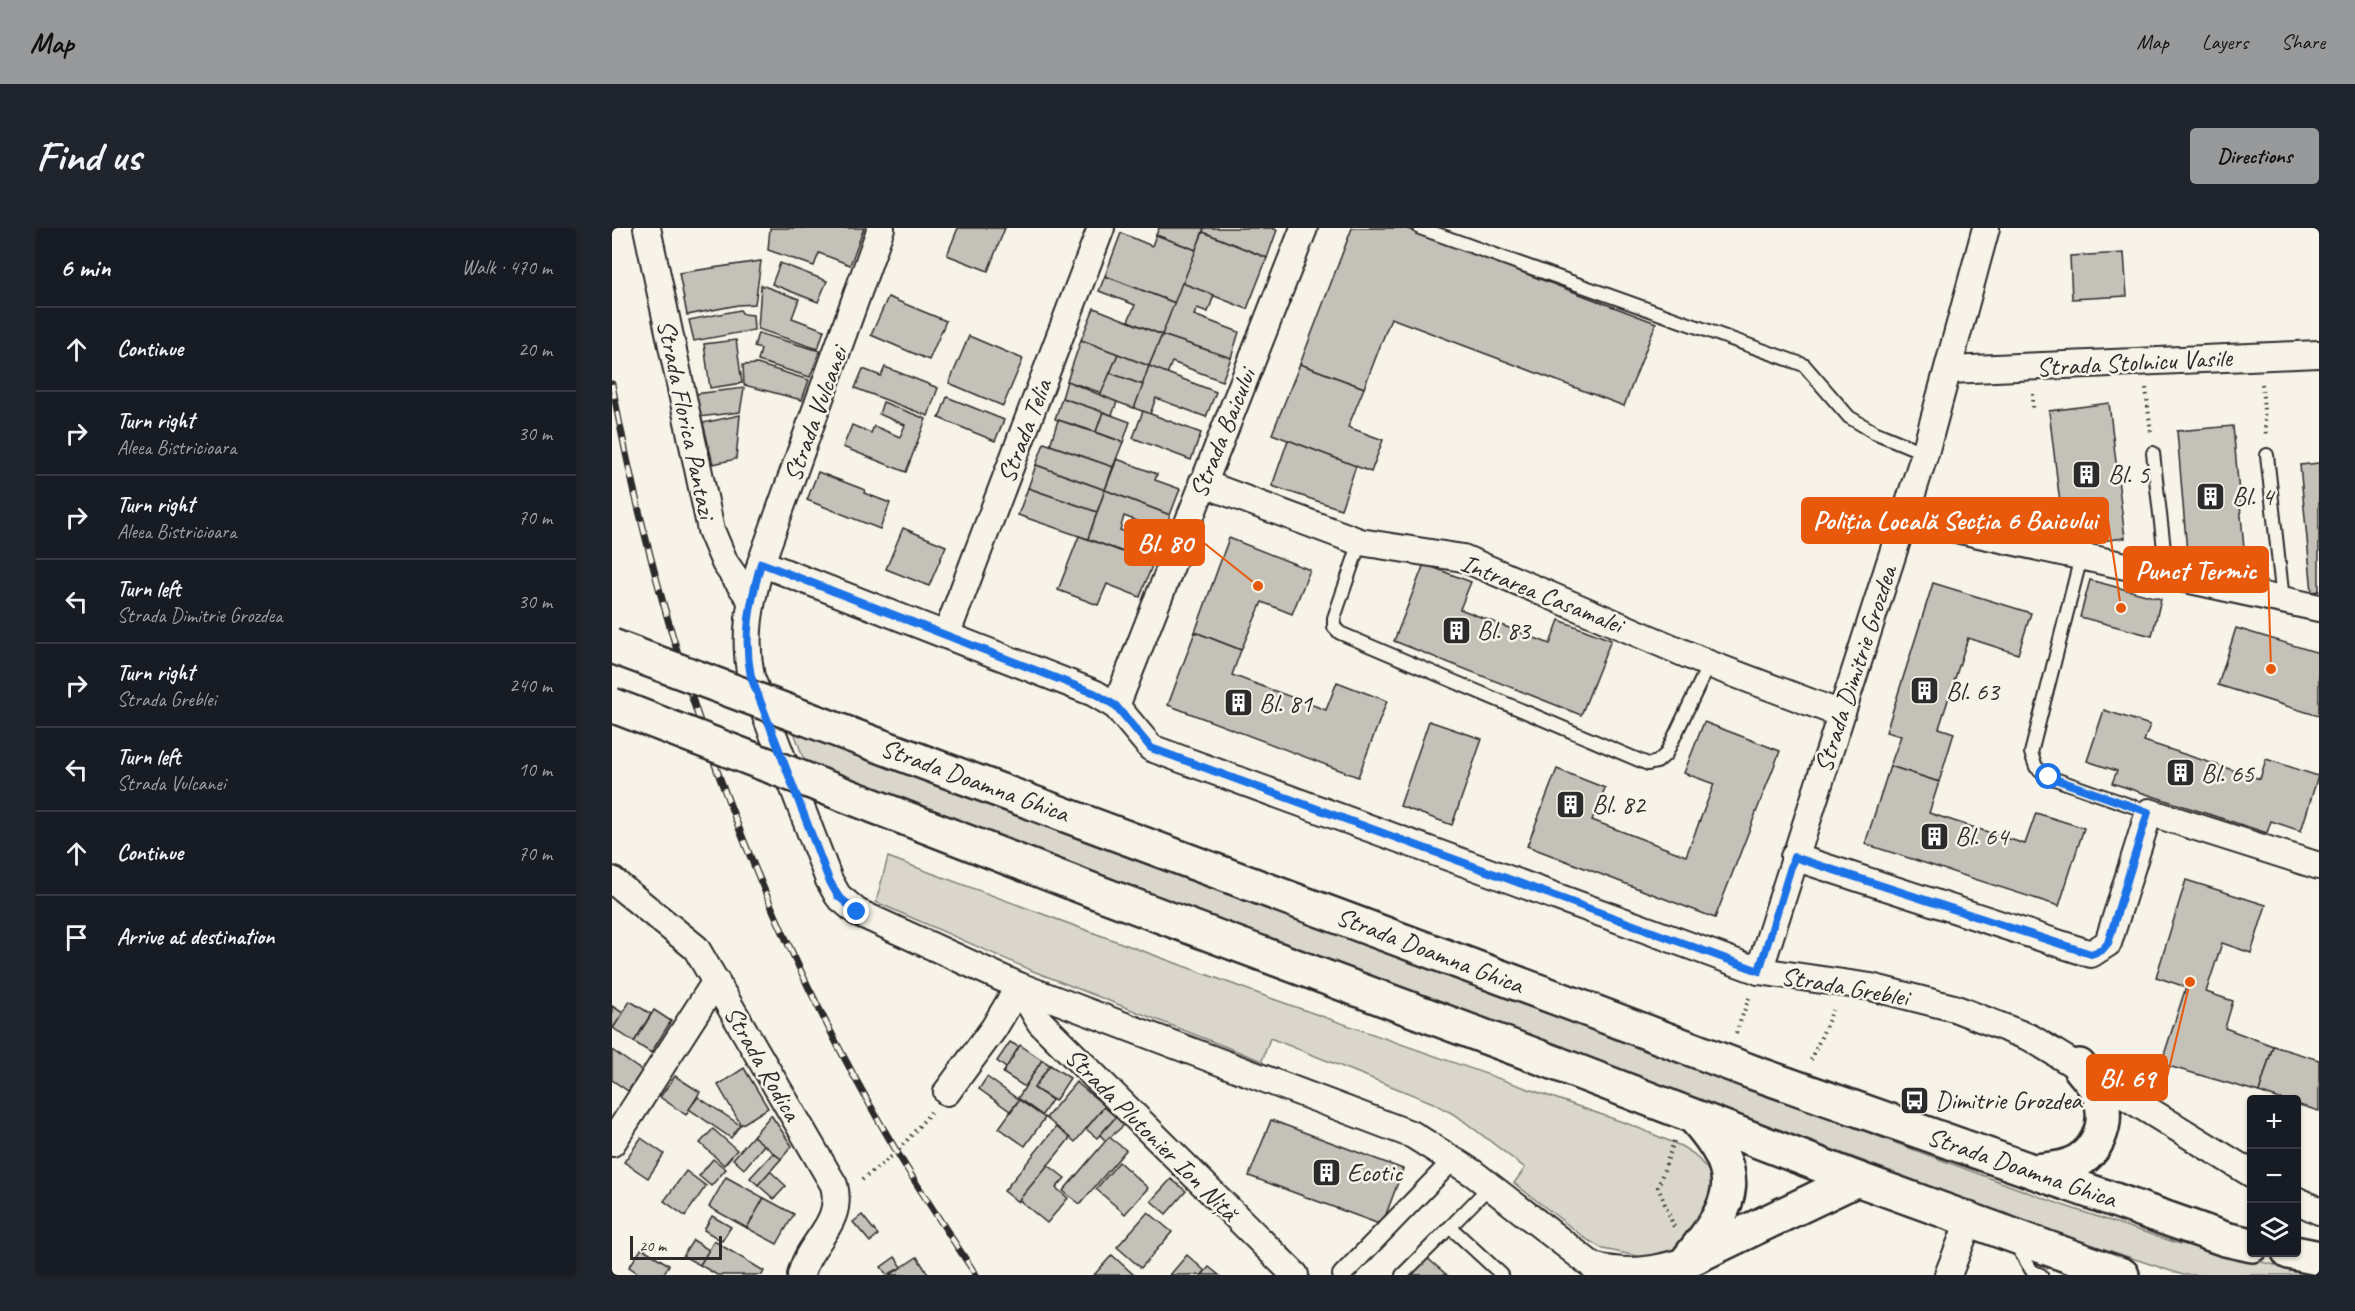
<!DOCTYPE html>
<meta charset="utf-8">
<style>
body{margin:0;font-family:Caveat,sans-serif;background:#20242c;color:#f1f3f6}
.controls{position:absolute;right:18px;bottom:18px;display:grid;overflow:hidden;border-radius:6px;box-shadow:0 2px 4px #0004}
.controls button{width:54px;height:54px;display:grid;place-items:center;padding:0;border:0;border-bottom:2px solid #363941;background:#171b24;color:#f1f3f6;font:30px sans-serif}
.scale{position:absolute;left:18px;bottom:15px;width:92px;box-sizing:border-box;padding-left:6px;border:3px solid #2b2b2b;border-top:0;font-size:16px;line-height:21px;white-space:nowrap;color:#2b2b2b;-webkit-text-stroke:4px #f7f3e8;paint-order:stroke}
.stop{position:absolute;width:18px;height:18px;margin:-14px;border:4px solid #1a73e8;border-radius:50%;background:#fff}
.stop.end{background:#1a73e8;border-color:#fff;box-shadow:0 2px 6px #0008}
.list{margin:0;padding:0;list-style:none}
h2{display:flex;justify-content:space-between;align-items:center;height:78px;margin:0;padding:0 24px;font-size:26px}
h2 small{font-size:20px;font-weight:400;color:#9ea1a6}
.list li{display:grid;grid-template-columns:39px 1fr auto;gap:18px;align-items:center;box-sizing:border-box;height:84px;padding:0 24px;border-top:2px solid #363941}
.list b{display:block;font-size:22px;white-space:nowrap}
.list p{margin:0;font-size:20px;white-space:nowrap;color:#9ea1a6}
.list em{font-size:20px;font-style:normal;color:#9ea1a6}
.icon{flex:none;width:33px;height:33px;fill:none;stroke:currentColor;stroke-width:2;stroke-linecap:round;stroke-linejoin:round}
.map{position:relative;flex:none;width:1707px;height:1047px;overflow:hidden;border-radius:6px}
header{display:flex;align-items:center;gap:36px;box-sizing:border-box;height:84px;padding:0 30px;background:#98999b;color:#111}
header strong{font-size:28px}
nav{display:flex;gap:33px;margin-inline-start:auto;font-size:21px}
.intro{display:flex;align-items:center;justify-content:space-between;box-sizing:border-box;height:144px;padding:0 36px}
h1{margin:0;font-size:42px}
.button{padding:15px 27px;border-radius:6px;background:#98999b;color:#111;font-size:21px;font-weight:700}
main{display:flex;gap:36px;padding:0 36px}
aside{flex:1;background:#171b24;border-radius:6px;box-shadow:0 2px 4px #0004}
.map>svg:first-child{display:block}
.green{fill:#dad6cc;stroke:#82807c;stroke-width:1.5}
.building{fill:#c4c1b9;stroke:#2b2b2b;stroke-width:1.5}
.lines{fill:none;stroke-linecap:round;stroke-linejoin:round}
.service-casing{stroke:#2b2b2b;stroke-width:16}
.pedestrian-casing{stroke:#2b2b2b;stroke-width:22}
.minor-casing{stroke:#2b2b2b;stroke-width:30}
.secondary-casing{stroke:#2b2b2b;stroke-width:38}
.path{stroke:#2b2b2b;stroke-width:4;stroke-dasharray:1.5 4.5;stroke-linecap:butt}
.service{stroke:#f7f3e8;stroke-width:12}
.pedestrian{stroke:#f7f3e8;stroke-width:18}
.minor{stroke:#f7f3e8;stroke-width:26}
.secondary{stroke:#f7f3e8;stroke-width:33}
.rail-casing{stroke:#2b2b2b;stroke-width:7}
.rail{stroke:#f7f3e8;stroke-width:4.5;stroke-dasharray:14;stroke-linecap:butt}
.secondary-bridge-casing{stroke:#2b2b2b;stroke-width:38;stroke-linecap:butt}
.secondary-bridge{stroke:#f7f3e8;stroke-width:33}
.route{stroke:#1a73e8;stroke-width:8}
.labels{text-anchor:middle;stroke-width:5;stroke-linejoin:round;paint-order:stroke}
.street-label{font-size:26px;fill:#2b2b2b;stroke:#f7f3e8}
.poi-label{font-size:26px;fill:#2b2b2b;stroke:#f7f3e8;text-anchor:start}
.leader{fill:none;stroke:#e8590c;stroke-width:2}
.callout-dot{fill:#e8590c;stroke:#f7f3e8;stroke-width:2}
.callout{fill:#e8590c;stroke:#e8590c;stroke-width:2}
.callout-label{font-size:27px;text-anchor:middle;font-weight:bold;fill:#fff}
</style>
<header>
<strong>Map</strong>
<nav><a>Map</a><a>Layers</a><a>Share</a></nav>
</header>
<div class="intro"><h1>Find us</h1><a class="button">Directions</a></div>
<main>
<aside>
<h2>6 min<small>Walk · 470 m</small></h2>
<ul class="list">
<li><svg class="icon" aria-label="ahead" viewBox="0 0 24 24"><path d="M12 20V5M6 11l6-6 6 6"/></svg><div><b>Continue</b></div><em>20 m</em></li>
<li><svg class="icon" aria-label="right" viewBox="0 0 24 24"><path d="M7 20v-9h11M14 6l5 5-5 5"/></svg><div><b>Turn right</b><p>Aleea Bistricioara</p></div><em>30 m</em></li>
<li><svg class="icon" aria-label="right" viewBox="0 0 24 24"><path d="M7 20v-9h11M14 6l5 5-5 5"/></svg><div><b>Turn right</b><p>Aleea Bistricioara</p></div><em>70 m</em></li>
<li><svg class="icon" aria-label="left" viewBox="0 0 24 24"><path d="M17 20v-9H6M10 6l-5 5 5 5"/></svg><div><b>Turn left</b><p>Strada Dimitrie Grozdea</p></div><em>30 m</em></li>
<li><svg class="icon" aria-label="right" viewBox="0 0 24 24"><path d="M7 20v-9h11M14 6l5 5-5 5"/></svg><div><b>Turn right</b><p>Strada Greblei</p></div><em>240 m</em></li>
<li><svg class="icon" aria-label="left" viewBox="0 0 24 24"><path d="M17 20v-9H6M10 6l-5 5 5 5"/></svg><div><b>Turn left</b><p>Strada Vulcanei</p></div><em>10 m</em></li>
<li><svg class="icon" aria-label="ahead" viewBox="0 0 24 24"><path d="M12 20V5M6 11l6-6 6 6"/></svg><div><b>Continue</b></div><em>70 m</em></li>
<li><svg class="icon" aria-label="arrive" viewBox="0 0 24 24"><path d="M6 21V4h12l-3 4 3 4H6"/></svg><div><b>Arrive at destination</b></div></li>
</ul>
</aside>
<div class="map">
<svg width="1707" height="1047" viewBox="0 0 1707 1047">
<rect width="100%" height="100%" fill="#f7f3e8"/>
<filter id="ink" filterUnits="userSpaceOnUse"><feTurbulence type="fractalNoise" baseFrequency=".0167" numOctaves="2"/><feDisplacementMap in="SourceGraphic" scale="12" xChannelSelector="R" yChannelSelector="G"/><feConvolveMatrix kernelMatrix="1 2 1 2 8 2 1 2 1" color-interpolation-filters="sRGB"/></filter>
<g filter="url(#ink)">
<g class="green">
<polygon points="182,504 1450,977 1565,1015 1707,1047 1571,1047 1432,1001 193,535"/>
<polygon points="276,629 661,771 1019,897 1069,918 1082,926 1096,942 1103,961 1102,978 1067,1020 1030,1029 991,1021 974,1011 902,955 913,940 845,888 819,874 658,810 650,833 421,743 264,674"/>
</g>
<g class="building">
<polygon points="158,0 252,0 238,37 207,25 202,38 156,22"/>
<polygon points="346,0 393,0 376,43 335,27"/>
<polygon points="547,0 592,0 584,22 544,7"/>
<polygon points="592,0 660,0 665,2 655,30 591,4"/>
<polygon points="740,0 793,0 1044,95 1012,178 779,90 752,160 688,136"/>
<polygon points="591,4 655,30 635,81 570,55"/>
<polygon points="509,5 540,18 544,7 584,22 563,75 493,48"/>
<polygon points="1512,25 1515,68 1460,71 1458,28"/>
<polygon points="149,33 143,76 126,77 75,87 67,45"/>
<polygon points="168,35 215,53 206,74 160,56"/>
<polygon points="493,48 563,75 550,107 516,93 523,77 487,63"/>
<polygon points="570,55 602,67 596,84 585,80 582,87 627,104 619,130 550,107"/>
<polygon points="149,57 187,71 180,90 212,102 206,121 146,101"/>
<polygon points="276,69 334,93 317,132 259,107"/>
<polygon points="482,80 550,107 537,138 469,112"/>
<polygon points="128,82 131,86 141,87 142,102 82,113 77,92"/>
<polygon points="146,105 208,123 198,149 146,133 149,121 142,119"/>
<polygon points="550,107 619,130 610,153 560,134 555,146 537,138"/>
<polygon points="357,108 411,131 391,178 337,155"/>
<polygon points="124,112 130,155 98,160 92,116"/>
<polygon points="469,112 506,126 490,165 455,153"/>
<polygon points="506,126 537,138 531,157 498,145"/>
<polygon points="145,136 197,152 190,172 132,157 131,137"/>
<polygon points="688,136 752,160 736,199 771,212 759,244 660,206"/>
<polygon points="537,138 604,164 594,189 544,170 538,186 522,180"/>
<polygon points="273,139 326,160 316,188 243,160 251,141 269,148"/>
<polygon points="498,145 531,157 522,180 488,168"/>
<polygon points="455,153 505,174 500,187 450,170"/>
<polygon points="132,160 128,184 87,189 83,166"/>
<polygon points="335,169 392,192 383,213 327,190"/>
<polygon points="450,170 491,184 484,204 443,191"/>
<polygon points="271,174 314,191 294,244 231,219 240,197 259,205 262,198 288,209 293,197 267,186"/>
<polygon points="1497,175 1513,310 1453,317 1437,183"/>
<polygon points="531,183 589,205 579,232 521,210"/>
<polygon points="491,184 518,194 511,214 484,204"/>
<polygon points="128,187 124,231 101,236 91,195"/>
<polygon points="446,192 511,214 501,239 438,217"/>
<polygon points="1621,198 1633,332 1576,337 1565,203"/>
<polygon points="676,212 744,238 729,281 660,258"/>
<polygon points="432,215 501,239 493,262 424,237"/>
<polygon points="505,231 545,246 543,252 568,261 558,287 493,262"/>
<polygon points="1707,235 1707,363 1700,364 1688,237"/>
<polygon points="424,237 493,262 485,284 416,260"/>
<polygon points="206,244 253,262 252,265 278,275 268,301 195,272"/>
<polygon points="416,260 485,284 476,311 406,287"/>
<polygon points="493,262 558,287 552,303 512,288 508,302 548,317 541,335 476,311"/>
<polygon points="291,300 334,318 317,358 274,341"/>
<polygon points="467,308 541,335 528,369 495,356 486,377 446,362"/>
<polygon points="617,310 698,342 680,386 650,374 629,422 583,404"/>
<polygon points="812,336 859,354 848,381 938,416 947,392 999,412 969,487 782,413"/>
<polygon points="1478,352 1549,371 1540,408 1468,389"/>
<polygon points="1321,355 1419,385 1406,426 1356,410 1327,500 1342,505 1327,554 1278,538 1289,508 1274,504"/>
<polygon points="1624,400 1707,425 1707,488 1606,457"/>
<polygon points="583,404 629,422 620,447 714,482 725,454 775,473 746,549 556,477"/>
<polygon points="1492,482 1538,497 1532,513 1648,551 1654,531 1706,548 1689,603 1659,593 1655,605 1500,555 1505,543 1475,533"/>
<polygon points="817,493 870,511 840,597 788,578"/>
<polygon points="1092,494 1168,523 1103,690 915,618 945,541 993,560 980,592 1074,628 1102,556 1072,545"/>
<polygon points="1278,538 1327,554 1317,585 1413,616 1424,585 1472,600 1447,678 1253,616"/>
<polygon points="1574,652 1654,677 1639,725 1610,715 1594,764 1621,773 1613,800 1661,818 1647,864 1549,836 1574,759 1544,749"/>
<polygon points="18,773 39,786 22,814 1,800"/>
<polygon points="0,778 11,785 1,800 0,800"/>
<polygon points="42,782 59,793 39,825 22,814"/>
<polygon points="398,814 407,819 394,840 385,833"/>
<polygon points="408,817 430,832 413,859 391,845"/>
<polygon points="1661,818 1707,832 1707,883 1684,876 1684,872 1671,872 1647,864"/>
<polygon points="0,822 30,843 16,863 0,852"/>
<polygon points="430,832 438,837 422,860 440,872 430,887 406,870"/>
<polygon points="438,837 458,850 443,873 422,860"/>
<polygon points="132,840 156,880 129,897 106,857"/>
<polygon points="63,848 88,864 74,887 48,869"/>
<polygon points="375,849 407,872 398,883 367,861"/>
<polygon points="464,854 493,878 463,914 434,890"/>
<polygon points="86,869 128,897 119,910 77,881"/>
<polygon points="407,872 433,890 413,918 387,900"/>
<polygon points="492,879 504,889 485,910 474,901"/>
<polygon points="159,887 180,918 169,931 141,908"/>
<polygon points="504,889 512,897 494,913 488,907"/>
<polygon points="659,892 791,941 770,997 637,948"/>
<polygon points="444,899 458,910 406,974 392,963"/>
<polygon points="101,901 125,922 112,937 88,915"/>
<polygon points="141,908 152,917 132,941 121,931"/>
<polygon points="497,909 514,922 468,976 451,963"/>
<polygon points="29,910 52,926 36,950 12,934"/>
<polygon points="161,925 169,931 146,957 138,950"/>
<polygon points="101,931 114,941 99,958 87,948"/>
<polygon points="507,934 536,960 513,986 484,961"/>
<polygon points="436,937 453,950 444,960 456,970 435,995 407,972"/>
<polygon points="74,943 94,958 73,988 52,973"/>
<polygon points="158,943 174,958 162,971 146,957"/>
<polygon points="114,949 152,970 135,1000 97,979"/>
<polygon points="559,951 574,963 554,986 539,973"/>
<polygon points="152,970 182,986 165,1016 135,1000"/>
<polygon points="536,984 560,1004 529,1040 505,1019"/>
<polygon points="250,987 266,1007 258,1014 241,994"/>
<polygon points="100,988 119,999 110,1013 92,1002"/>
<polygon points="81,1012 97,1022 88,1037 71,1028"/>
<polygon points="102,1013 152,1043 150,1047 105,1047 88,1037"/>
<polygon points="30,1020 57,1037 51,1047 29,1047 17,1039"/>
<polygon points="500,1027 522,1047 482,1047"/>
<polygon points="575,1027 593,1043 590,1047 558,1047"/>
<polygon points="283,1029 290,1039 275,1047 269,1039"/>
<polygon points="305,1029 316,1046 314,1047 278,1047"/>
<polygon points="814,1029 835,1047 797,1047"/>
<polygon points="597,1039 607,1047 590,1047"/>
</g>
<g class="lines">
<defs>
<g id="service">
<polyline points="808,0 1192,137 1237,189 1262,204 1313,225"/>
<polyline points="1541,225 1555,347"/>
<polyline points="1655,227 1671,372"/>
<polyline points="748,314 722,390 722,399 728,405 1036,536 1045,534 1054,526 1097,436"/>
<polyline points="1469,329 1419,525 1424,539 1437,549 1537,584"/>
<polyline points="838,999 878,958"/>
<polyline points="1403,1015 1420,1043 1429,1047"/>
<polyline points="790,1047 838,999 890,1047"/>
</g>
<polyline id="pedestrian" points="730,1047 842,931"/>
<g id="minor">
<polyline points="35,0 99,302 113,335 139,372"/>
<path d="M269 0 149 335C138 375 131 408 139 449L217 652 226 668 245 684 407 758 801 907 861 945 981 1038C1015 1047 1043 1043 1076 1032"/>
<polyline points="1337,142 1707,126"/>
<polyline points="590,255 748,314 851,330 1097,436 1229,486"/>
<polyline points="1293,290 1707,380"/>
<polyline points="149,335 482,465 504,478 539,520 1147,743 1259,759 1342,780 1419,810 1640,946"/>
<polyline points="335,405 489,0"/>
<polyline points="504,478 692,0"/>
<polyline points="1182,629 1479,726 1496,715 1537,584 1707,638"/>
<path d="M0 652 84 720 222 957C232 997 197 1012 189 1047"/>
<polyline points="1147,743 1313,225 1374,0"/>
<polyline points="335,864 382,800 407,758 428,794 683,1047"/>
<polyline points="0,915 104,753"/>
<polyline points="1684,972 1707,983"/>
<polyline points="1336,1047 1358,991"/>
</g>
<g id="secondary">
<polyline points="969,779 1140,844 1613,1011 1640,1017"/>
<polyline points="946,836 1245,951 1510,1047"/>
<path d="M1422 943C1433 942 1445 941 1455 938 1484 929 1498 897 1488 869 1485 858 1474 848 1467 838"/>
<polyline points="1677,1024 1707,1030"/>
<path d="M1079 1028C1124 972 1133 946 1082 889"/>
<polyline points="1076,1032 1245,951"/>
</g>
</defs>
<use href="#service" class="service-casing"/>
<use href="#pedestrian" class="pedestrian-casing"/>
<use href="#minor" class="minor-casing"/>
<use href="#secondary" class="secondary-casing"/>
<g class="path">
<polyline points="1650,156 1654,208"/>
<polyline points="1534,160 1539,206"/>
<polyline points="1421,166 1421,184"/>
<polyline points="1124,805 1137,770"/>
<polyline points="1199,832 1221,782"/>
<polyline points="1062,913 1046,959 1062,999"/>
<polyline points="250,952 285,924 319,884"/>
</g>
<use href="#service" class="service"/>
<use href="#pedestrian" class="pedestrian"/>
<use href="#minor" class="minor"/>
<use href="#secondary" class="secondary"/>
<defs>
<path id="rail" d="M0 156C50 425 145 688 285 924 310 966 337 1006 364 1047"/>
</defs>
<use href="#rail" class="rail-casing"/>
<use href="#rail" class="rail"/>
<defs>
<g id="secondary-bridge">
<polyline points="0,418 969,779"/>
<polyline points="0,477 482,663 946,836"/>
</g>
</defs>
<use href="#secondary-bridge" class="secondary-bridge-casing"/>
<use href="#secondary-bridge" class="secondary-bridge"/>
</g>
</g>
<g class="lines" filter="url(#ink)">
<path class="route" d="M245 684 226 668 217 652 139 449C131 408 138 375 149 335L482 465 504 478 539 520 1147 743 1182 629 1479 726 1490 722 1496 715 1536 584 1437 549"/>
</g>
<defs>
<symbol id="building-square" viewBox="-11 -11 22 22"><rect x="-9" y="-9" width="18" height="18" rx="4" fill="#2b2b2b" stroke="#f7f3e8"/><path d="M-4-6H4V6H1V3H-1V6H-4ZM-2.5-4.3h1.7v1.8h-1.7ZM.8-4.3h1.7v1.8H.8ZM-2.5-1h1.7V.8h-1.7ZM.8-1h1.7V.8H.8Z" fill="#fff"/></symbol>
<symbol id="bus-square" viewBox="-11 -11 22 22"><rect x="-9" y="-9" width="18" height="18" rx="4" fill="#2b2b2b" stroke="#f7f3e8"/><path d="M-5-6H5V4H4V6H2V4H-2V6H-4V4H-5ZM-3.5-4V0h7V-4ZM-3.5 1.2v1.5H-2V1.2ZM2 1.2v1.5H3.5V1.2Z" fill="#fff"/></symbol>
</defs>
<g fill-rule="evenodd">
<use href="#building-square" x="1458" y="230" width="33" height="33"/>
<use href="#building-square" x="1582" y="252" width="33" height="33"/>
<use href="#building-square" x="828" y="386" width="33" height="33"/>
<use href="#building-square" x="1296" y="446" width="33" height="33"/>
<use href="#building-square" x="610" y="458" width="33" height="33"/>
<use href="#building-square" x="1552" y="528" width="33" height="33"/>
<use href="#building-square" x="942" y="560" width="33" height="33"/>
<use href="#building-square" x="1306" y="592" width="33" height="33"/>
<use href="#bus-square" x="1286" y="856" width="33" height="33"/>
<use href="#building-square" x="698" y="928" width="33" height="33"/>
</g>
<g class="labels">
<g class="street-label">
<text transform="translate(1522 134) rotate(-3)" y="9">Strada Stolnicu Vasile</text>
<text transform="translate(203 186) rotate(-70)" y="9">Strada Vulcanei</text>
<text transform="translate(75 191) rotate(78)" y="9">Strada Florica Pantazi</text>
<text transform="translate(412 203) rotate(-69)" y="9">Strada Telia</text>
<text transform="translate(610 205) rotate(-68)" y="9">Strada Baicului</text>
<text transform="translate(930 365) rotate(22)" y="9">Intrarea Casamalei</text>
<text transform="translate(1243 441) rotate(-72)" y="9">Strada Dimitrie Grozdea</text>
<text transform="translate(363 552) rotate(20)" y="9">Strada Doamna Ghica</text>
<text transform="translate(818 722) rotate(21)" y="9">Strada Doamna Ghica</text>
<text transform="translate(1233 758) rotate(10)" y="9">Strada Greblei</text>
<text transform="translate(151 835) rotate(60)" y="9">Strada Rodica</text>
<text transform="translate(540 906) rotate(45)" y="9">Strada Plutonier Ion Niță</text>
<text transform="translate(1410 939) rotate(19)" y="9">Strada Doamna Ghica</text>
</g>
<g class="poi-label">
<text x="1496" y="255">Bl. 5</text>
<text x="1620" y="277">Bl. 4</text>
<text x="865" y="411">Bl. 83</text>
<text x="1334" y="472">Bl. 63</text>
<text x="647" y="484">Bl. 81</text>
<text x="1589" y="554">Bl. 65</text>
<text x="980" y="585">Bl. 82</text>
<text x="1343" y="617">Bl. 64</text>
<text x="1323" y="881">Dimitrie Grozdea</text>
<text x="735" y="953">Ecotic</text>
</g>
</g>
<path class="leader" d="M1509 380L1496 292M646 358L592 315M1659 441L1656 342M1578 754L1555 849"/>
<g class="callout-dot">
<circle cx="1509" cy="380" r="6"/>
<circle cx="646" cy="358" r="6"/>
<circle cx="1659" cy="441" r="6"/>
<circle cx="1578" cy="754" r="6"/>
</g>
<g class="callout">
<rect x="1190" y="270" width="306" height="45" rx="6"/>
<rect x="513" y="292" width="79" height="45" rx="6"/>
<rect x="1512" y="319" width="144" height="45" rx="6"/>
<rect x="1475" y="827" width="80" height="45" rx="6"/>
</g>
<g class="callout-label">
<text x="1343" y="301">Poliția Locală Secția 6 Baicului</text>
<text x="553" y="324">Bl. 80</text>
<text x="1584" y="351">Punct Termic</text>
<text x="1515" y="859">Bl. 69</text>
</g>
</svg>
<div class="controls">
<button>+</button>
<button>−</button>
<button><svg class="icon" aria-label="layers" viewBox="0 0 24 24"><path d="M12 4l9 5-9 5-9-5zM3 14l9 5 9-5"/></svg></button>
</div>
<div class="scale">20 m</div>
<div class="stop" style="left:1437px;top:549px"></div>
<div class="stop end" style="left:245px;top:684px"></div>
</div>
</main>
